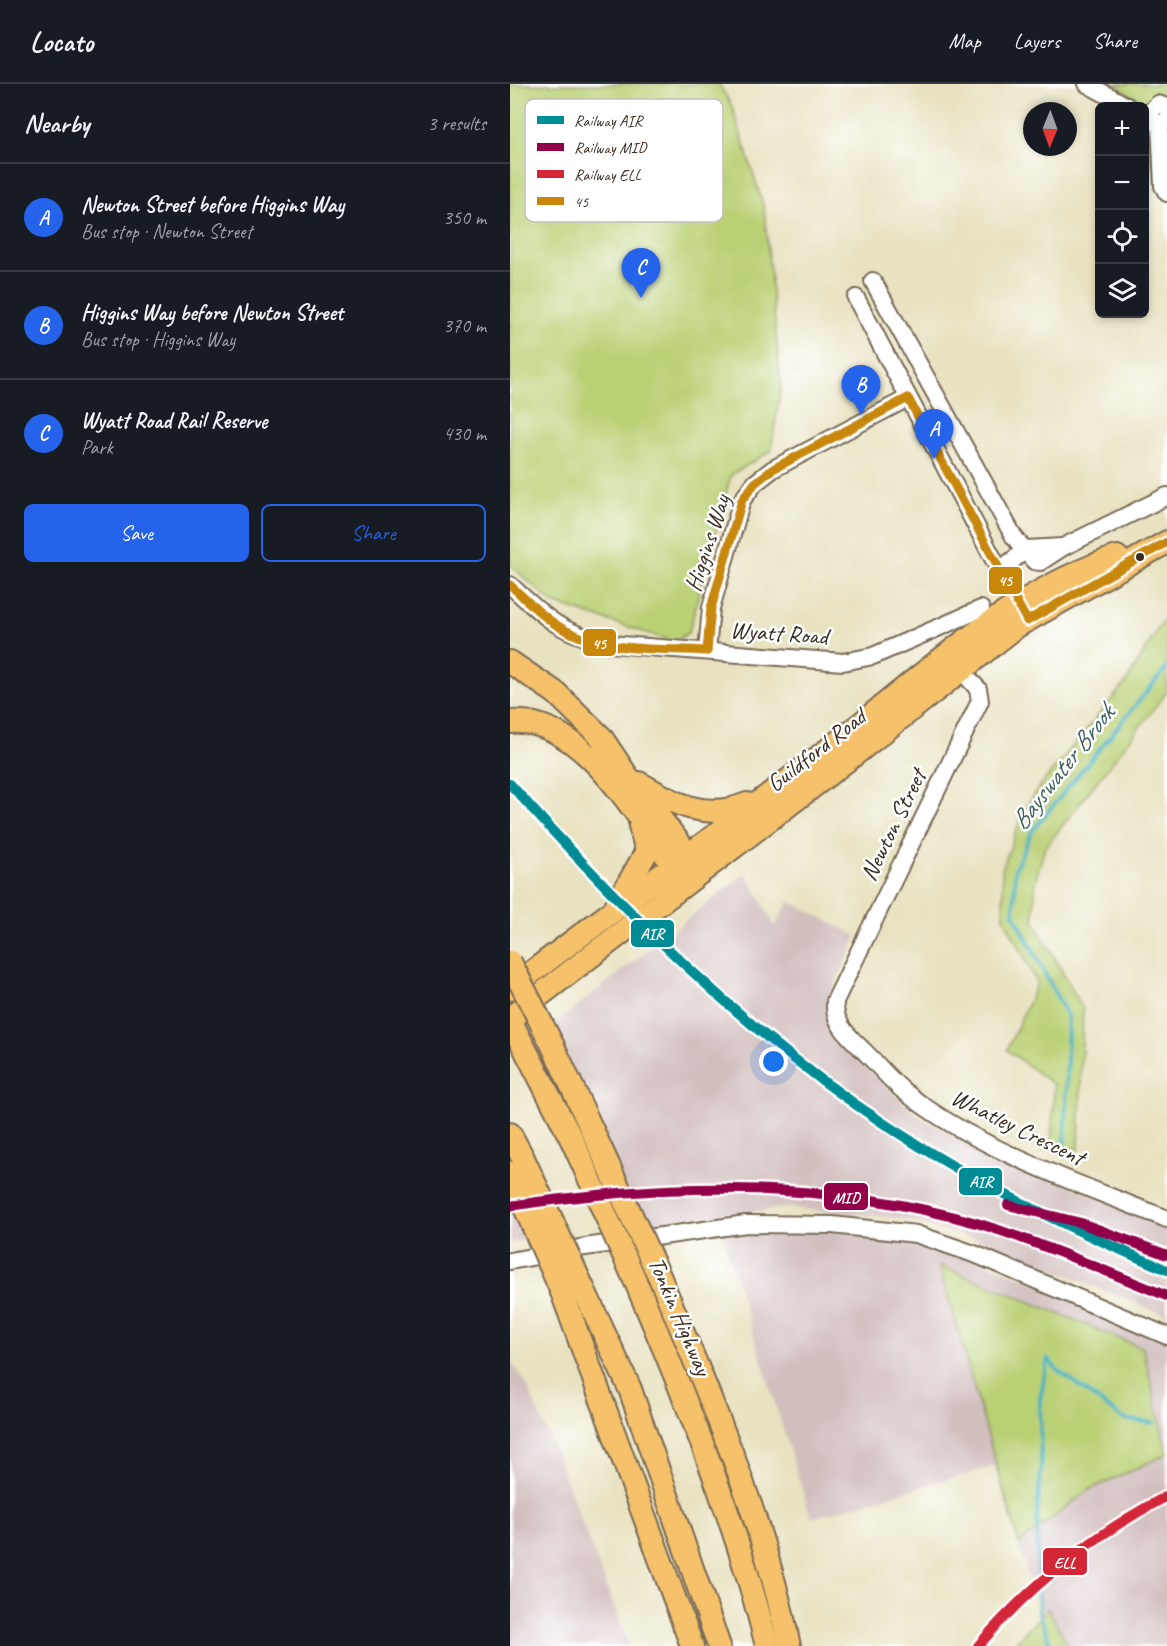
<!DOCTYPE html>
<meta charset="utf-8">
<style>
body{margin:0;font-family:Caveat,sans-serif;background:#242831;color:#f1f3f6}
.controls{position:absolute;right:18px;top:18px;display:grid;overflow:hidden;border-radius:9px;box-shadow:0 3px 9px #0003}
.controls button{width:54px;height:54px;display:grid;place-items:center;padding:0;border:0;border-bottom:2px solid #363941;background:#171b24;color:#f1f3f6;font:30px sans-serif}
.compass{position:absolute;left:513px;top:18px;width:54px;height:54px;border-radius:50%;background:#171b24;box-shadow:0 3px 9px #0003;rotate:181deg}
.you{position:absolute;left:264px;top:978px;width:21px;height:21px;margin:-15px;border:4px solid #fff;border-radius:50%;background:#1a73e8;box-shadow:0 0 0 9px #1a73e833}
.badge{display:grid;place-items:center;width:39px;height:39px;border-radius:50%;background:#2563eb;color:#fff;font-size:20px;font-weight:700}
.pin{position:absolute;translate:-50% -50px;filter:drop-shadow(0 2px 3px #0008)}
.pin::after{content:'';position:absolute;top:32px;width:21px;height:18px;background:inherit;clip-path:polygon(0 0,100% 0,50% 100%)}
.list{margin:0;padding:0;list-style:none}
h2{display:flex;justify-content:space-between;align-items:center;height:78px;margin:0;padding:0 24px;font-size:26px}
h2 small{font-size:20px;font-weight:400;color:#9ea1a6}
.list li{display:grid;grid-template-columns:39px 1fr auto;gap:18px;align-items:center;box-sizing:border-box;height:108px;padding:0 24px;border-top:2px solid #363941}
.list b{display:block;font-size:22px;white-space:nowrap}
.list p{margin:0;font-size:20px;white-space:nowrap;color:#9ea1a6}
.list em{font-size:20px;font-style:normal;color:#9ea1a6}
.actions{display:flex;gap:12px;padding:18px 24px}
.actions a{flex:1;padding:14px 0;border:2px solid #2563eb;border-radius:9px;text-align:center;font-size:21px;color:#2563eb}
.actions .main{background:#2563eb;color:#fff}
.icon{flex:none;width:33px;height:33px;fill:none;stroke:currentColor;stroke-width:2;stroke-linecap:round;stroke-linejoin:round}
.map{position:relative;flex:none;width:657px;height:1562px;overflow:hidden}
header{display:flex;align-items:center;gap:36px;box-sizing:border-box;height:84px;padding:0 30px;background:#171b24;border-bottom:2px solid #363941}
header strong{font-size:28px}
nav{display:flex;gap:33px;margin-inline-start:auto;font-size:21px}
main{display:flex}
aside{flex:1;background:#171b24}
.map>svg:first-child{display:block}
.industrial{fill:#d1bfbe}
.green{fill:#bad074;stroke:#7a7d49;stroke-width:1.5}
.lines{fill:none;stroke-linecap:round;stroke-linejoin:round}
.stream{stroke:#42b0bf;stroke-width:4}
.minor-casing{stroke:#786a57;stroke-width:20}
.highway-casing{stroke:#786a57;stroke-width:26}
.minor{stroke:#fff;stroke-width:16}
.highway{stroke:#f5c16b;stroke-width:22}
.highway-bridge-casing{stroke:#786a57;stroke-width:26;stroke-linecap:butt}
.highway-bridge{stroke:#f5c16b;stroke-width:22}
.bus-1-casing{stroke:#fff;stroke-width:14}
.bus-1{stroke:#c88708;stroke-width:9}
.rail-1-casing{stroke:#fff;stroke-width:15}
.rail-2-casing{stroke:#fff;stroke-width:15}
.rail-3-casing{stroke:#fff;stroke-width:15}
.rail-1{stroke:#008c95;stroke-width:10}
.rail-2{stroke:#910048;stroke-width:10}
.rail-3{stroke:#d32737;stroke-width:10}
.bus-dot{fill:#3b2a1e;stroke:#fff;stroke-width:2}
.labels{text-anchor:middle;stroke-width:5;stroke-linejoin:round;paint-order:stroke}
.street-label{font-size:24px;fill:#3b2a1e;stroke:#fff}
.water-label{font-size:26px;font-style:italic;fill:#3e605e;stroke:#fff}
.key{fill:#fff;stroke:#c4bfbc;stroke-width:1.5}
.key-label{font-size:16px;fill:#3b2a1e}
.line-badge{stroke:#fff;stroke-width:2}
.badge-label{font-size:16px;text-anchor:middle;font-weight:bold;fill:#fff}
</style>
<header>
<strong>Locato</strong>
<nav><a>Map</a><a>Layers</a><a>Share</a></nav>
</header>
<main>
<aside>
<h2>Nearby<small>3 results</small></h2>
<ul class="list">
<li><span class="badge">A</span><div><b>Newton Street before Higgins Way</b><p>Bus stop · Newton Street</p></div><em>350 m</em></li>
<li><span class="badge">B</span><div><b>Higgins Way before Newton Street</b><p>Bus stop · Higgins Way</p></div><em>370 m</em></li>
<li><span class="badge">C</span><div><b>Wyatt Road Rail Reserve</b><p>Park</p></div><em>430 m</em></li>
</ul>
<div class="actions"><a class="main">Save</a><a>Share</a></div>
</aside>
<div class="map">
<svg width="657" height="1562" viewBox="0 0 657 1562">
<rect width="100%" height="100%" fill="#fff"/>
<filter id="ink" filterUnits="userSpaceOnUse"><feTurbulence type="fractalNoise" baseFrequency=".0167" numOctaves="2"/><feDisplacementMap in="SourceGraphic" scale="12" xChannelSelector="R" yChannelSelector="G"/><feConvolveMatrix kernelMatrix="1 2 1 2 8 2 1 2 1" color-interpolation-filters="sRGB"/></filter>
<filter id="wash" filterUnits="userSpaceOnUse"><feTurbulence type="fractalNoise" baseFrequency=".008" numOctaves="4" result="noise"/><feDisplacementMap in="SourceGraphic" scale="24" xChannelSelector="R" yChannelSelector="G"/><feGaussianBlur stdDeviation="1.35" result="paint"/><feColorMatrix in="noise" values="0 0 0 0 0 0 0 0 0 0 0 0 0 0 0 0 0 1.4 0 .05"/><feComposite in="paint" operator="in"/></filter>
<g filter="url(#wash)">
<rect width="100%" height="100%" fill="#e8e2c0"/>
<g class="industrial">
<polygon points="236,789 265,842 279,817 347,852 315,922 331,960 411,1035 657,1144 657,1232 473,1157 390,1134 277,1124 120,1142 33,949"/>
<polygon points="0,1119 17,1157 0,1158"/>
<polygon points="210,1144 400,1149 657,1252 657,1562 539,1562 485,1382 301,1434"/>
<polygon points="0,1277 15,1297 44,1364 119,1562 0,1562"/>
</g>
<g class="green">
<polygon points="0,0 209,0 222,22 254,124 271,303 261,367 221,391 179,548 165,558 43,519 0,481"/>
<path d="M603 0H657V102C633 78 635 55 634 22H628L627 15Z"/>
<polygon points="657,530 657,608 535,764 525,797 524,837 573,925 569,1066 541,1063 544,1001 497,966 527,899 494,834 492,785 513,729 529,703 616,598"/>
<polygon points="429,1181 633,1264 657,1370 579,1406 509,1460"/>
<polygon points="538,1524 558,1562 502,1562"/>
</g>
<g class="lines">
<g class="stream">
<polyline points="555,1058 558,934 504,830 505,785 522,747 657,583"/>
<polyline points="538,1274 530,1315 531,1387 527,1427 529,1529 541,1562"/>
<polyline points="538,1274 545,1284 613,1335 644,1339"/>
</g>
</g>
</g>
<g filter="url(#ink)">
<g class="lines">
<defs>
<g id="minor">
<polyline points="577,0 617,22"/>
<polyline points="657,23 648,20 639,29 644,38 650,40 657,36"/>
<polyline points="650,40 653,102 657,109"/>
<polyline points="363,197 504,453 524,477 530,478 553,463 657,412"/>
<polyline points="346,214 513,531"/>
<polyline points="510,462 517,465 553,463"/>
<polyline points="490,486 517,465"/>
<path d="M0 501C37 535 49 548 99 560L333 578 363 572 471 525"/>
<polyline points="197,567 201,524 232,416 245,399 263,385 398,314"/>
<path d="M445 579 468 605 470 617 325 917C323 941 341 954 356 969 369 982 381 997 395 1008 464 1064 574 1102 657 1135"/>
<polyline points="0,1177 75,1163 236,1140 322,1141 406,1150 467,1171 657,1252"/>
</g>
<g id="highway">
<polyline points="0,578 46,609 91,653 117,692 188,783"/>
<path d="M0 638C76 631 132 744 173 794"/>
<path d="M129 699C165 720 196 737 237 720"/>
<polyline points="107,820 137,767 130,742"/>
<path d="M0 905C105 824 213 747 319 665 410 595 495 510 607 473"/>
<polyline points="0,934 340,674 507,542 657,458"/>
<polyline points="0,936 62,1056"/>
<polyline points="43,962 83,1048"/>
<polyline points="0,1050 13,1074"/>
<path d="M150 1194C200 1313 254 1435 279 1562"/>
<path d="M125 1196C176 1315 226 1436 257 1562"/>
<polyline points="73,1204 120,1305 209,1562"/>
<polyline points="52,1208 182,1562"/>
</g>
</defs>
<use href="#minor" class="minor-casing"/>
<use href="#highway" class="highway-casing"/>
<use href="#minor" class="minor"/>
<use href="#highway" class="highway"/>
<defs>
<g id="highway-bridge">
<polyline points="0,878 43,962"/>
<polyline points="83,1048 150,1194"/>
<polyline points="62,1056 125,1196"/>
<polyline points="13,1074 73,1204"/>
<polyline points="0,1089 52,1208"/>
</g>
</defs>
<use href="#highway-bridge" class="highway-bridge-casing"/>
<use href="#highway-bridge" class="highway-bridge"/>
<defs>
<g id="bus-1">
<polyline points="398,314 517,537 657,458"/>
<path d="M0 501C18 517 35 536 57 547 99 569 151 564 197 567"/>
<polyline points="197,567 201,524 232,416 245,399 263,385 398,314"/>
</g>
</defs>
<use href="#bus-1" class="bus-1-casing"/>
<use href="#bus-1" class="bus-1"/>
<defs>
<path id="rail-1" d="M0 700C114 827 235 949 379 1043 466 1100 561 1145 657 1186"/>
<g id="rail-2">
<polyline points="498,1121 571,1139 657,1171"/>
<path d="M0 1122C157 1098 316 1095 470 1140 534 1160 595 1187 657 1212"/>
</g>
<path id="rail-3" d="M468 1562C522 1499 583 1451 657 1412"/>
</defs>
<use href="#rail-1" class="rail-1-casing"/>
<use href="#rail-2" class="rail-2-casing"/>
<use href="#rail-3" class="rail-3-casing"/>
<use href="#rail-1" class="rail-1"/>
<use href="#rail-2" class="rail-2"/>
<use href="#rail-3" class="rail-3"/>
</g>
</g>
<circle class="bus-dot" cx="630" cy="473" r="5"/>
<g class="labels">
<g class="street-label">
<text transform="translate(197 459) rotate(-72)" y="8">Higgins Way</text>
<text transform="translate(269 549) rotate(4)" y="8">Wyatt Road</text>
<text transform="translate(306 666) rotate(-38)" y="8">Guildford Road</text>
<text transform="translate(383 741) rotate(-64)" y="8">Newton Street</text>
<text transform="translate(508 1043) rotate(26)" y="8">Whatley Crescent</text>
<text transform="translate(170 1232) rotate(67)" y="8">Tonkin Highway</text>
</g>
<g class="water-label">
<text transform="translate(552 683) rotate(-52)" y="9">Bayswater Brook</text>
</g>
</g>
<rect x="15" y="15" width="198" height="123" rx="9" class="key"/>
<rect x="27" y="32" width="27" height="8" fill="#008c95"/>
<rect x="27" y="59" width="27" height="8" fill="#910048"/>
<rect x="27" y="86" width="27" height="8" fill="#d32737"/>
<rect x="27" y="113" width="27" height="8" fill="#c88708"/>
<g class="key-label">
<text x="64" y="42">Railway AIR</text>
<text x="64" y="69">Railway MID</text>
<text x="64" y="96">Railway ELL</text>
<text x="64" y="123">45</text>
</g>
<g class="line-badge">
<rect x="478" y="482" width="35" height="29" rx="6" fill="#c88708"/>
<rect x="72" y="544" width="35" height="29" rx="6" fill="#c88708"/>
<rect x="120" y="835" width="45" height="29" rx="6" fill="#008c95"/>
<rect x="448" y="1083" width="45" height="29" rx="6" fill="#008c95"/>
<rect x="313" y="1098" width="46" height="29" rx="6" fill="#910048"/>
<rect x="532" y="1463" width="46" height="29" rx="6" fill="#d32737"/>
</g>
<g class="badge-label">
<text x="495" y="502">45</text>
<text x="89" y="565">45</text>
<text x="142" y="855">AIR</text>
<text x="471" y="1103">AIR</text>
<text x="336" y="1119">MID</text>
<text x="555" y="1484">ELL</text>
</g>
</svg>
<div class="controls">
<button>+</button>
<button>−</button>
<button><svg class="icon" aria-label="locate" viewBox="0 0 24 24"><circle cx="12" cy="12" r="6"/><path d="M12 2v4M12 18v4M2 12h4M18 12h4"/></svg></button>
<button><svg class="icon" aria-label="layers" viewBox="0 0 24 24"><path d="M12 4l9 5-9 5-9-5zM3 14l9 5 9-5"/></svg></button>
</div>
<svg class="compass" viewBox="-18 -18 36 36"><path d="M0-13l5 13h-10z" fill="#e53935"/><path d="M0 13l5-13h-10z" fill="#9ea1a6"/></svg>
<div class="you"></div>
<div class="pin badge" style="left:424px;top:375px">A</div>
<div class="pin badge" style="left:351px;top:331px">B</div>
<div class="pin badge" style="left:131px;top:214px">C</div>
</div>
</main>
